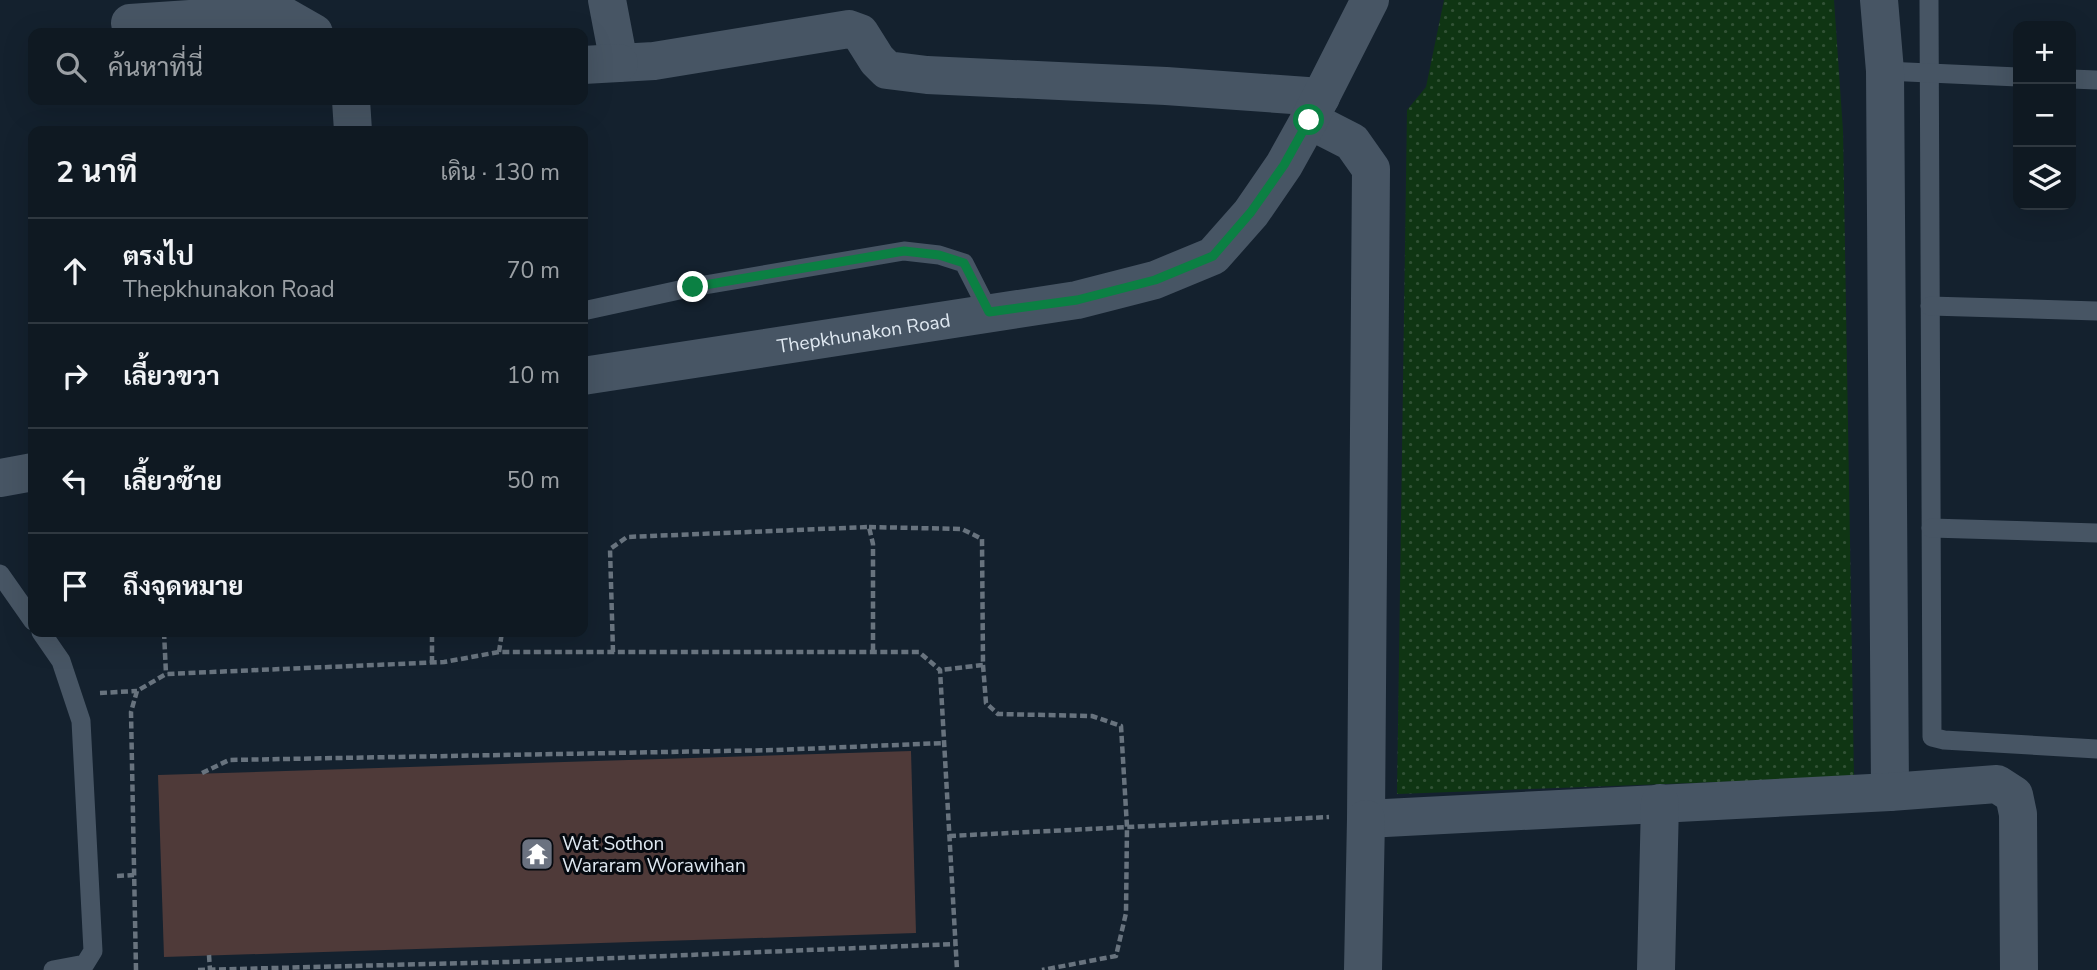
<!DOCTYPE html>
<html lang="th">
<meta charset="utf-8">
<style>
body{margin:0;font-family:"Nunito Sans",Sarabun,sans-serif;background:#1d262f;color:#f1f3f6}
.controls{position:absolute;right:21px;top:21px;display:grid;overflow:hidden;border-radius:14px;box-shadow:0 7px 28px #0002}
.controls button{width:63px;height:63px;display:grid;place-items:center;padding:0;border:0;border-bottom:2px solid #2f3840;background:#0f1922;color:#f1f3f6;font:35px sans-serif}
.stop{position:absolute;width:21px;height:21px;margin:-16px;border:5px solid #0b8043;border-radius:50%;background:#fff}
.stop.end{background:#0b8043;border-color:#fff;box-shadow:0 2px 7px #0008}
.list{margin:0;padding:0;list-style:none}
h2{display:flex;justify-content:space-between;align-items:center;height:91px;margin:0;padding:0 28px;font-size:30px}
h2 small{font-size:23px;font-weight:400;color:#9ba0a5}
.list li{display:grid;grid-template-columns:46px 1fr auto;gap:21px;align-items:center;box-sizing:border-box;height:105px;padding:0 28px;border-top:2px solid #2f3840}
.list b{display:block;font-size:26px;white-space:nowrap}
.list p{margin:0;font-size:23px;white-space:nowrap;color:#9ba0a5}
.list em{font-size:23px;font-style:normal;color:#9ba0a5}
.icon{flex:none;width:38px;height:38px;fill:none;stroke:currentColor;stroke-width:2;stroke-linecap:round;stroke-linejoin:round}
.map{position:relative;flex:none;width:2097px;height:970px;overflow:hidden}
.search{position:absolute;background:#0f1922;box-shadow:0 7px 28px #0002;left:28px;top:28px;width:560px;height:77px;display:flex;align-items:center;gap:18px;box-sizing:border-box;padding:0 24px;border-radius:14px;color:#9ba0a5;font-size:26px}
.panel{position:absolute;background:#0f1922;box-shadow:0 7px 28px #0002;left:28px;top:126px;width:560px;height:511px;border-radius:14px}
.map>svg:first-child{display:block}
.grass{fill:url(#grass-dots)}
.building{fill:#4f3a39}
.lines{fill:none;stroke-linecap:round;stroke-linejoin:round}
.path{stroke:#68737e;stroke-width:4.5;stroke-dasharray:7 3.5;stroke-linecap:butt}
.lane{stroke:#475564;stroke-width:19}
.street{stroke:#475564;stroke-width:38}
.secondary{stroke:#475564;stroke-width:38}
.route{stroke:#0b8043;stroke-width:9}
.labels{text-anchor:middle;stroke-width:6;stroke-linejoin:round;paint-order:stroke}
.street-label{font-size:19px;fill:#dfe8f1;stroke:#060a10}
.poi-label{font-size:19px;fill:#dfe8f1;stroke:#060a10;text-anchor:start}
</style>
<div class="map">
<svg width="2097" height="970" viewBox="0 0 2097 970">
<defs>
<pattern id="grass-dots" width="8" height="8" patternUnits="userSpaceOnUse" patternTransform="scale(1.75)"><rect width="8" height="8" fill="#0f3513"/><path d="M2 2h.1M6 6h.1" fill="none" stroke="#325236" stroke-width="1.8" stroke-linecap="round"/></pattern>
</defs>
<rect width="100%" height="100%" fill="#14212e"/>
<polygon class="grass" points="1444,0 1834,0 1843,131 1854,777 1397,794 1407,110 1426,87"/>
<polygon class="building" points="911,751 916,933 164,957 158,775"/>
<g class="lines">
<g class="path">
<polyline points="869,527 962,529 982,539 983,665 940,670"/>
<polyline points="164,632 166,674"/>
<polyline points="499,652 502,632"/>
<polyline points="613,652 610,549 627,537 869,527 873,544 873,652"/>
<polyline points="432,663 432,632"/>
<polyline points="983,665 986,703 998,714 1092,716 1121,726 1127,827 1126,913 1116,956 1042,970"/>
<polyline points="100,693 137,691"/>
<polyline points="202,773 229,760 776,750 944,743"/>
<polyline points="949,836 1329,817"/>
<polyline points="117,876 134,875"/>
<polyline points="209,955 210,970"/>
<polyline points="136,970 131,712 137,691 166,674 444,662 499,652 919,652 940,670 957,970"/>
<polyline points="198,970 543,961 955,944"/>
</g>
<g class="lane">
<polyline points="1929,0 1932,737 1944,740 2097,749"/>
<polyline points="1885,71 2018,77"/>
<polyline points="2071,79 2097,80"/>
<polyline points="1930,306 2097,311"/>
<polyline points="583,311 693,287 904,251 939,255 964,263 989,312"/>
<polyline points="1931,528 2097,533"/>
<polyline points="0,574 33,621"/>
<polyline points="41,632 61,661 81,721 93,951 85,964 53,970"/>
</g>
<g class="street">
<polyline points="607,0 619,63 654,61 849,29 860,33 877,60 887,70 927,75 1166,86 1321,97"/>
<polyline points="1879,0 1885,71 1890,792"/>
<polyline points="130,23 279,13 314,33"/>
<polyline points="583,65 619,63"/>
<polyline points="351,100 353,131"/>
<polyline points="1309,120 1352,142 1371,169 1366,819 1890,792 1997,784 2014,795 2018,814 2019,970"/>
<polyline points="1363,970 1366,819"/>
<polyline points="1656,970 1660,803"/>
</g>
<g class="secondary">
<path id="s1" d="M583 376 1077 300 1155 280 1213 256 1251 213 1284 165 1309 120 1370 0"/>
<polyline points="0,478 33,472"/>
</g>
</g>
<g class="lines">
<polyline class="route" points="693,287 904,251 939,255 964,263 989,312 1077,300 1155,280 1213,256 1251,212 1284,165 1309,120"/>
</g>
<defs>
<symbol id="temple-square" viewBox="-11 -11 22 22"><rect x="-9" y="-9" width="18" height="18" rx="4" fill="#6b7280" stroke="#060a10"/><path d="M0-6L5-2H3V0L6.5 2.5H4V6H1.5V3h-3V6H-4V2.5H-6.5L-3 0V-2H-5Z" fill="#fff"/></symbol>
</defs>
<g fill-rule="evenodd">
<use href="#temple-square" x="518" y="835" width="38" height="38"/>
</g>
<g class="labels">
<g class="street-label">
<text dy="7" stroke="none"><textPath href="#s1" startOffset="284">Thepkhunakon Road</textPath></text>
</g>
<g class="poi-label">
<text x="562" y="850">Wat Sothon<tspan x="562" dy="22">Wararam Worawihan</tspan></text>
</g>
</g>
</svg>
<div class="controls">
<button>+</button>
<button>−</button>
<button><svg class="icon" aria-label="layers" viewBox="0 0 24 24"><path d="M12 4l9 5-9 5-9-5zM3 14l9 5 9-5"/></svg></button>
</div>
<div class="stop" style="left:1309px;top:120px"></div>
<div class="stop end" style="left:693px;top:287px"></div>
<div class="search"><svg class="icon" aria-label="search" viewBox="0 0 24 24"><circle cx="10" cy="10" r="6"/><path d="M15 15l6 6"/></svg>ค้นหาที่นี่</div>
<section class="panel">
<h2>2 นาที<small>เดิน · 130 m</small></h2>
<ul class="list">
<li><svg class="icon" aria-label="ahead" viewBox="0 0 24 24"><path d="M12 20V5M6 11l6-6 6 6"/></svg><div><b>ตรงไป</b><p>Thepkhunakon Road</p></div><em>70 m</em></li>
<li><svg class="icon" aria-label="right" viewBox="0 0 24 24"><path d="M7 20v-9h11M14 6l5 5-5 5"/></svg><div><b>เลี้ยวขวา</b></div><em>10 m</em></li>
<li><svg class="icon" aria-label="left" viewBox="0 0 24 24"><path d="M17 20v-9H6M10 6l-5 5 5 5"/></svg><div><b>เลี้ยวซ้าย</b></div><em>50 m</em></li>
<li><svg class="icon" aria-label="arrive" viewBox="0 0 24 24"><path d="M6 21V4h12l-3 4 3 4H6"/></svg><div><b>ถึงจุดหมาย</b></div></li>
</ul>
</section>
</div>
